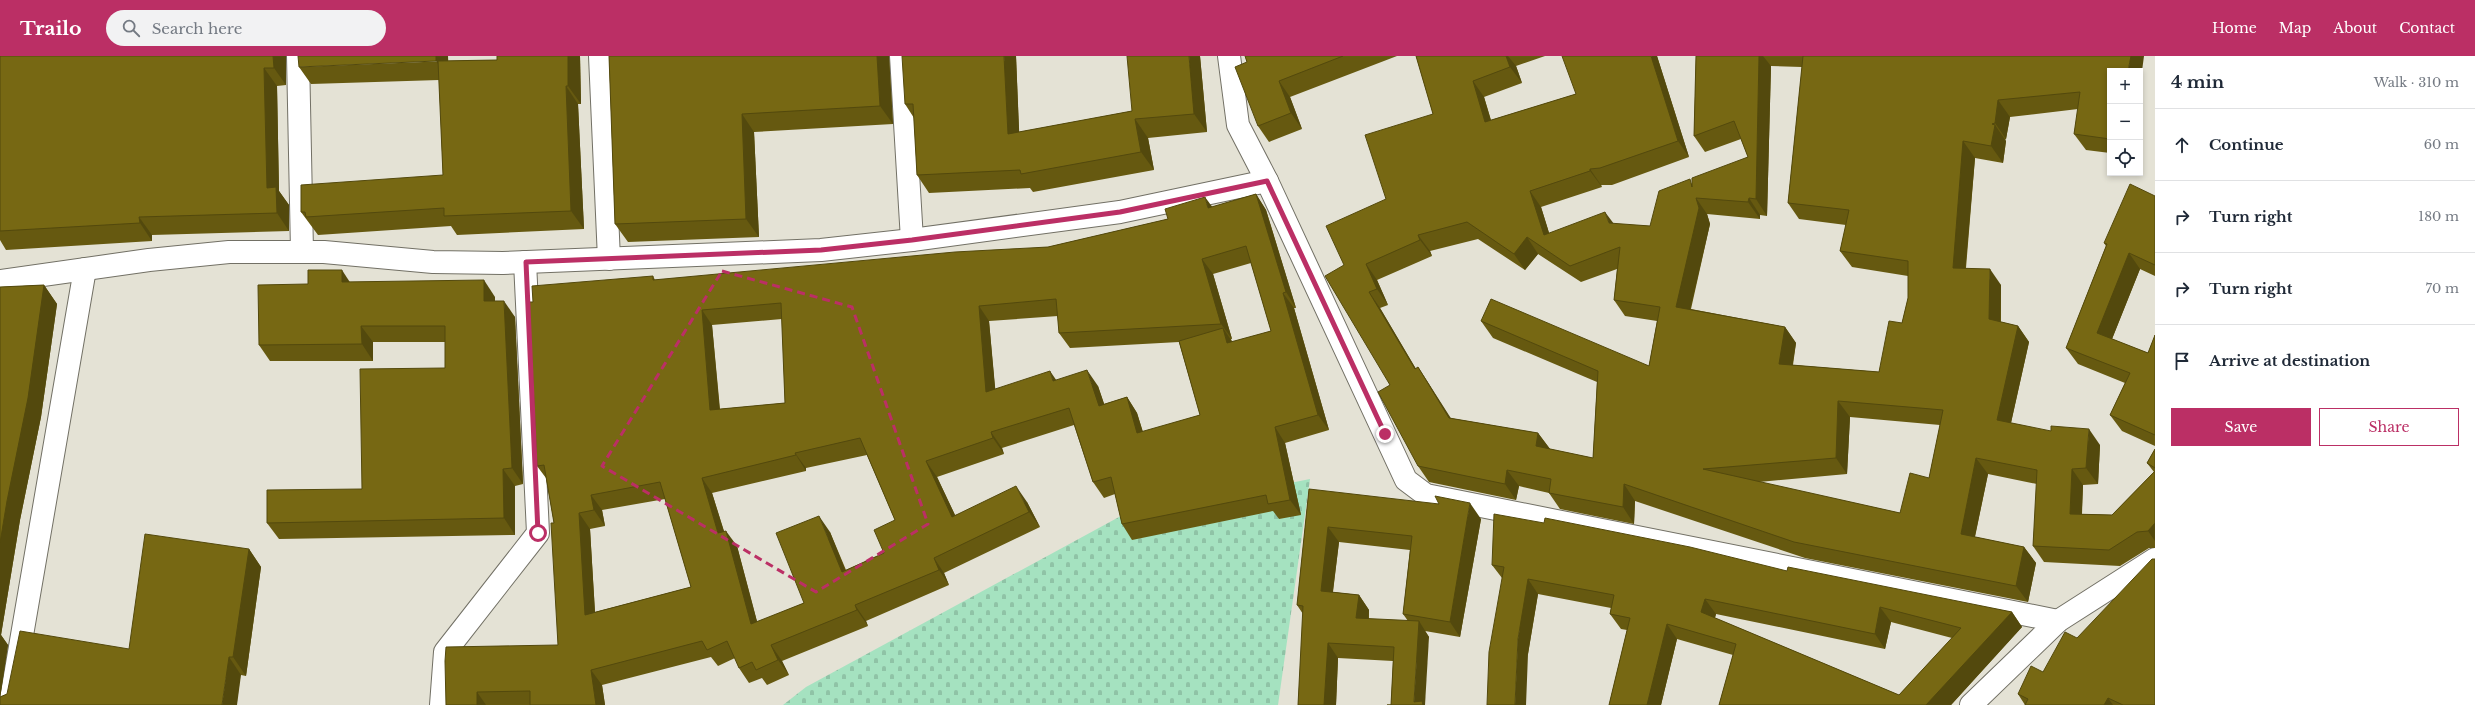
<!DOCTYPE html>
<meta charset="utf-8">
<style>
body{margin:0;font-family:"Libre Baskerville",serif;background:#f2f2f3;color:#1f2937}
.controls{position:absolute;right:12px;top:12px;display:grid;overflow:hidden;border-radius:0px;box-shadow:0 2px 6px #0003}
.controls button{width:36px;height:36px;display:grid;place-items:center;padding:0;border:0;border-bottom:1px solid #e0e1e3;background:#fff;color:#1f2937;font:20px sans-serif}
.stop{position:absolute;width:12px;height:12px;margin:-9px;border:3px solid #bb2f65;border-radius:50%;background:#fff}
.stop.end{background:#bb2f65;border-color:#fff;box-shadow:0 1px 4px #0008}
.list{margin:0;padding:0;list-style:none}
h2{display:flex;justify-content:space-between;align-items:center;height:52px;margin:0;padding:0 16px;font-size:17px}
h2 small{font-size:13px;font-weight:400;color:#747a83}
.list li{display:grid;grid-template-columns:26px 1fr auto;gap:12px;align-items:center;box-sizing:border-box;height:72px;padding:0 16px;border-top:1px solid #e0e1e3}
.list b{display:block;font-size:15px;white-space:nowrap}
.list em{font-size:13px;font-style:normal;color:#747a83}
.actions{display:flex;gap:8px;padding:12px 16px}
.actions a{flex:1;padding:9px 0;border:1px solid #bb2f65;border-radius:0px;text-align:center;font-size:14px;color:#bb2f65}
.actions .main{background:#bb2f65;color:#fff}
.icon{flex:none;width:22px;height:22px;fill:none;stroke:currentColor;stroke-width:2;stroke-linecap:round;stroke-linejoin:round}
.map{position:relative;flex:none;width:2155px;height:649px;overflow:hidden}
header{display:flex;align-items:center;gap:24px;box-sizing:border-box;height:56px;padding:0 20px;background:#bb2f65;color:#fff}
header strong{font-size:19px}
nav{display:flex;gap:22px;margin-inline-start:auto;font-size:14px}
.search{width:280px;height:36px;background:#f2f2f3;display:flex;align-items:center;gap:10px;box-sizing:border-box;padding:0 14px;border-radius:22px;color:#747a83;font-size:15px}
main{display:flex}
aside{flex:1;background:#fff}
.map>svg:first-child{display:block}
.cemetery{fill:url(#cemetery-stones)}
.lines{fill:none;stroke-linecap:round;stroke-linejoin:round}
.street-casing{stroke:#727065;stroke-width:24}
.street{stroke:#fff;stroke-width:22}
.wall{fill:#665910;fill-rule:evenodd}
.shaded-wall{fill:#53490d}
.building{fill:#776813;stroke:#53490d;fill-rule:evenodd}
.route{stroke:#bb2f65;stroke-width:5}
.marked{fill:none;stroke:#bb2f65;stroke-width:3;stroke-dasharray:8 5;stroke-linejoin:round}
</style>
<header>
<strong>Trailo</strong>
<div class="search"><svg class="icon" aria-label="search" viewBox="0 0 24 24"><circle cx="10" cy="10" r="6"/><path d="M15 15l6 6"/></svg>Search here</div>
<nav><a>Home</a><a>Map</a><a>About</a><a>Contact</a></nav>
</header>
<main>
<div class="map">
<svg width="2155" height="649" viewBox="0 0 2155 649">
<defs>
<pattern id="cemetery-stones" width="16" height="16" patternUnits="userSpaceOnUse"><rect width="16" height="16" fill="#a5e2c0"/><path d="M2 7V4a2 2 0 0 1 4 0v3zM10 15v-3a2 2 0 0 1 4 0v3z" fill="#8fc3a6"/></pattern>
</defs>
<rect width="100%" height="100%" fill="#e4e2d5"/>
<polygon class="cemetery" points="1310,423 1278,649 783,649 806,631 1119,461"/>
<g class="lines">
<defs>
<g id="street">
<polyline points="298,0 302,195"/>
<polyline points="600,0 609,203"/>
<polyline points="901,0 912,184"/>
<polyline points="1229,0 1238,69 1267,125 1406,424 1426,439 2058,565"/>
<polyline points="0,225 149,204 229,196 324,196 433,206 503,207 821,194 912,184 1120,156 1267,125"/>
<polyline points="10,649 85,213"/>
<polyline points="441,649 445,596 538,477 525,206"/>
<polyline points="1971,649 2058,565 2155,503"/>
</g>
</defs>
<use href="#street" class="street-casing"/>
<use href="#street" class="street"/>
</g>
<g class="wall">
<polygon points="0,0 286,0 286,29 277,30 279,135 289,149 289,175 152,179 152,185 6,194 0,184"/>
<polygon points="580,0 581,48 578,48 584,173 457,179 451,170 318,179 301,156 443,119 439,24 311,28 299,11 448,5 497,4"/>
<polygon points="609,0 889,0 893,68 754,76 759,181 628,186 615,168"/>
<polygon points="1016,0 1019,76 1132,55 1200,0 1207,76 1148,82 1154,114 1033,136 1030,132 929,137 917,119 914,62 905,48"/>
<polygon points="1245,0 1397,0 1290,41 1302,73 1269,86 1258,70 1247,6"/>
<path d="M1416 0H1545L1516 10 1522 27 1484 41 1491 64 1576 38 1657 0 1689 101 1612 129H1601L1602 131 1541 151 1549 177 1614 168 1650 170 1692 127 1748 101 1741 83 1705 96 1694 80 1696 0H2144L2110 15V97L2086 94 2074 78 2078 53 2010 61 2006 83 2005 84 2006 85 2003 107 1975 102 1966 212 2001 229V266L2018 270 2029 286 2011 367 2100 389 2098 428 2083 429 2082 458 2112 459 2154 416 2147 407 2155 393V492H2149L2120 510 2044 506 2033 490 2037 428 1988 418 1975 481 2024 491 2036 507 2028 546 1805 502 1635 445 1634 468 1560 453 1549 437 1519 430 1516 444 1429 426 1418 410 1390 329 1344 209 1386 143 1433 58ZM1771 10 1802 11 1788 147 1799 163 1846 169 1840 195 1852 211 1908 220V242L1902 267 1879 316 1793 309 1796 287 1785 271 1691 253 1710 168 1707 158 1760 163V159L1767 160ZM1478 183 1525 214 1538 198 1581 226 1617 213 1614 244 1625 260 1657 265 1649 310 1481 265 1493 282 1597 326 1593 402 1550 393 1538 377 1450 362 1429 328 1418 311 1416 313 1380 252 1388 249 1377 224 1432 200 1430 195ZM1850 361 1940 369 1929 422 1900 457 1759 426 1847 418Z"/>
<path d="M1256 138 1266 154 1296 252H1294L1329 374 1285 387 1301 459 1279 463 1273 455 1132 484 1122 468 1115 438 1104 442 1093 426 1074 369 1002 392 1004 398 937 421 955 459 1027 446 1040 471 944 517 949 529 866 565 868 570 782 605 789 619 767 629 762 622 749 627 739 612 735 602 718 610 711 601 602 629 605 649H446L558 589 554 467 546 422 537 410 533 246 653 220 655 224 1048 191 1168 163 1212 151ZM1251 207 1271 275 1232 286 1231 283H1232L1213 218ZM1058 260 1059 277 1070 292 1179 286 1200 359 1143 376 1137 357 1127 341 1104 348 1098 330 1056 324 995 333 989 265ZM782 263 785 347 720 353 712 269ZM867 399 895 464 884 497 846 514 830 476 804 547 757 566 737 490 724 475 712 437 806 415V412ZM665 443 691 531 595 556 590 473 605 470 602 454Z"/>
<polygon points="2155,140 2155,220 2140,213 2112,283 2148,297 2155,279 2155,390 2122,375 2110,359 2125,327 2078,308 2066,292 2106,190 2104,187"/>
<polygon points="350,226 495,241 495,245 515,261 523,428 515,430 515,479 279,483 267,467 362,433 445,312 445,286 373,286 373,305 270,305 259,289 308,228"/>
<polygon points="44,229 57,248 41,361 20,464 1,579 8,589 0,641 129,593 249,493 261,511 246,620 241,619 0,649 0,231"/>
<path d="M1309 433 1481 463 1460 581 1425 575 1429 581 1391 649 1393 605 1338 602 1336 649H1298L1303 558 1297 549ZM1339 486 1410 494 1403 558 1408 565 1369 563V554L1359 539 1333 536Z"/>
<path d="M1492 509 1787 515 2012 556 2022 571 1951 649H1719L1733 599 1677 583 1661 649H1609L1627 574 1621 573 1610 558 1611 552 1538 538 1528 598 1502 522ZM1716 558 1885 593 1891 566 1952 582 1899 639 1715 562Z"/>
<polygon points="2077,582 2155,649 2025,649 2018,638 2043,616"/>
</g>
<g class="shaded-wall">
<polygon points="273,0 286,0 286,29 274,12"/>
<polygon points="436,0 448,0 449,23 436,5"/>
<polygon points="568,0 580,0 581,48 568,30"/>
<polygon points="877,0 889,0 893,68 880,50"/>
<polygon points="1004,0 1016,0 1020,96 1008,78"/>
<polygon points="1189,0 1200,0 1207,76 1194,58"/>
<polygon points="1506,0 1508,0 1516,10 1522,27 1510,11"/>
<polygon points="1651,0 1657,0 1689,101 1678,85"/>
<polygon points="1759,0 1763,0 1771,10 1767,160 1756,143"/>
<polygon points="2131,0 2144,0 2140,30 2140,15 2128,15"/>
<polygon points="264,12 277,30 279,135 289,149 289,175 277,157 267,132"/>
<polygon points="1279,25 1290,41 1302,73 1291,57"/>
<polygon points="1473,25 1484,41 1496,82 1485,66"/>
<polygon points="566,30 578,48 584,173 571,155"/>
<polygon points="1998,44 2010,61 2006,83 1995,67"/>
<polygon points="742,58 754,76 759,181 746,163"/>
<polygon points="1135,63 1148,82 1154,114 1141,96"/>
<polygon points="1995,69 2006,85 2003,107 1991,90"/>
<polygon points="1963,85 1975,102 1964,228 1953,212"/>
<polygon points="1590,113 1601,129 1602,131 1590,115"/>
<polygon points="1530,135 1541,151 1555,196 1544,179"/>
<polygon points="1256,138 1266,154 1296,252 1286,236"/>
<polygon points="1205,141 1216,156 1208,152"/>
<polygon points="1696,142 1707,158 1710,168 1687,267 1676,251"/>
<polygon points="1749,142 1760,159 1760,163 1748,146"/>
<polygon points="1605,156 1617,172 1609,167"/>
<polygon points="139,161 152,179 152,185 140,167"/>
<polygon points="1418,179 1430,195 1432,200 1420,184"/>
<polygon points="1527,181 1538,198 1525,214 1514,198"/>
<polygon points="2129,197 2140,213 2108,293 2097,277"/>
<polygon points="1202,203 1213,218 1232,283 1221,268"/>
<polygon points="1366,208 1377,224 1388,249 1377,233"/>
<polygon points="1990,213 2001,229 2000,279 1989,263"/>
<polygon points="342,214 353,231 342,226"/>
<polygon points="484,224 495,241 495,261 484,245"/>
<polygon points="44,229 57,248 41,361 20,464 1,579 8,589 0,643 0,487"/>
<polygon points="1369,236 1380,252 1426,330 1415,313"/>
<polygon points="1283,237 1294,252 1329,374 1318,359"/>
<polygon points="504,245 515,261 523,428 512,412"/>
<polygon points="979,250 989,265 997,352 986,336"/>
<polygon points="702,254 712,269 721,369 710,354"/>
<polygon points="361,270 373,286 373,305 362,288"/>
<polygon points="2018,270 2029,286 2008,380 1997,364"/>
<polygon points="1785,271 1796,287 1790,324 1779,308"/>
<polygon points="1223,272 1233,287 1227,287"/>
<polygon points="1418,311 1429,328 1461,378 1449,362"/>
<polygon points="1087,314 1098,330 1110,365 1099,350"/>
<polygon points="1050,315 1061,331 1053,325"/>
<polygon points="1127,341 1137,357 1148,393 1137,377"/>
<polygon points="1838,345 1850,361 1847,418 1836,402"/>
<polygon points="1275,371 1285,387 1301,459 1290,444"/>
<polygon points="2089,373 2100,389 2098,428 2086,412"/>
<polygon points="991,376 1002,392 1004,398 993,382"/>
<polygon points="1538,377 1550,393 1547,407 1536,390"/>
<polygon points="795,397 806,412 806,415 796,399"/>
<polygon points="1976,402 1988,418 1972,494 1961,478"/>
<polygon points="926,405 937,421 963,476 952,461"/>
<polygon points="503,413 515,430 515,479 504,462"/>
<polygon points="2072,413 2083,429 2081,474 2070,458"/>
<polygon points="1507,414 1519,430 1516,444 1505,428"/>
<polygon points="702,422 712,437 729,492 718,477"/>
<polygon points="1624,428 1635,445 1634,468 1623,451"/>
<polygon points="1016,430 1027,446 1040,471 1029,456"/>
<polygon points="591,439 602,454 605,470 594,454"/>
<polygon points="1470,447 1481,463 1460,581 1450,566"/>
<polygon points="579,457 590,473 596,574 585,559"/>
<polygon points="819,460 830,476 852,531 842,516"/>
<polygon points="2155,467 2155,485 2148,475"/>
<polygon points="1328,471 1339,486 1331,550 1321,535"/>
<polygon points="726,475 737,490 762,584 751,568"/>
<polygon points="2024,491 2036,507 2028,546 2016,530"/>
<polygon points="249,493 261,511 246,620 233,601"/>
<polygon points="934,502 944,517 949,529 939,514"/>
<polygon points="1528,523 1538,538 1528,598 1526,649 1515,649 1518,583"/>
<polygon points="1359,539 1369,554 1367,577 1356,562"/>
<polygon points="1705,543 1716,558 1712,571 1701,556"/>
<polygon points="855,549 866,565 868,570 857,554"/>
<polygon points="1880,551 1891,566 1885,593 1875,578"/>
<polygon points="2012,556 2022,571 1951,649 1926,649"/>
<polygon points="1419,565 1429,581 1425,649 1416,649 1414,646"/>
<polygon points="1667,568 1677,583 1661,649 1647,649"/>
<polygon points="1328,587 1338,602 1336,649 1324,649"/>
<polygon points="771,589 782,605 789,619 778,604"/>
<polygon points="229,601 241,619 237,649 222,649"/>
<polygon points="591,614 602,629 605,649 596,649"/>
<polygon points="477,636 486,649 477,649"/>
<polygon points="2108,642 2113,649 2104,649"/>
</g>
<g class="building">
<polygon points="0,0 273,0 274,12 264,12 267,132 276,131 277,157 139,161 140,167 0,175"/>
<polygon points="298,0 436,0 436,5 299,11"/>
<polygon points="497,0 568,0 568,30 566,30 571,155 444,160 444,152 306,161 305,156 301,156 301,129 443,119 438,5 497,4"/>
<polygon points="609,0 877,0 880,50 742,58 746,163 615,168"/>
<polygon points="902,0 1004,0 1008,78 1132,55 1127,0 1189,0 1194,58 1135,63 1141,96 1021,118 1020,114 917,119 913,48 905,48"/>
<polygon points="1245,0 1343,0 1279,25 1291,57 1258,70 1235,11 1247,6"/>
<path d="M1416 0H1506L1510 11 1473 25 1485 66 1576 38 1562 0H1651L1678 85 1600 112 1590 113V115L1530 135 1544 179 1605 156 1609 167 1650 170 1659 135 1690 123 1692 131V122L1748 101 1734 65 1694 80 1696 0H1759L1756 143 1749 142 1748 146 1696 142 1699 152 1676 251 1785 271 1779 308 1879 316 1889 265 1902 267 1908 242V205L1840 195 1849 154 1788 147 1803 0H2131L2128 15H2110V83L2074 78 2080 36 1998 44 1995 67 1992 68 1995 69 1991 90 1963 85 1953 212 1990 213 1989 263 2018 270 1997 364 2051 375V370L2089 373 2086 412 2072 413 2070 458 2112 459 2155 415V467L2148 475 2137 476 2109 494 2033 490 2037 414 1976 402 1961 478 2024 491 2016 530 1794 486 1624 428 1623 451 1549 437 1551 423 1507 414 1505 428 1418 410 1378 336 1390 329 1325 220 1344 209 1326 170 1386 143 1365 79 1433 58ZM1467 166 1514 198 1527 181 1570 210 1620 191 1614 244 1660 251 1649 310 1491 243 1481 265 1598 315 1593 402 1536 390 1538 377 1449 362 1418 311 1415 313 1369 236 1377 233 1366 208 1420 184 1418 179ZM1838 345 1943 354 1929 422 1910 417 1900 457 1703 413 1836 402Z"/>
<polygon points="2130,128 2155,140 2155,209 2129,197 2097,277 2148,297 2155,279 2155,379 2110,359 2130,317 2066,292 2107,188 2104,187"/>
<path d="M1256 138 1286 236 1283 237 1318 359 1275 371 1290 444 1268 448 1266 439 1122 468 1111 421 1093 426 1069 352 991 376 993 382 926 405 952 461 1016 430 1029 456 934 502 939 514 855 549 857 554 771 589 778 604 756 614 752 606 739 612 727 585 707 594 702 585 591 614 596 649H530V635L477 636V649H446L445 605 446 591 558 589 551 467H554L544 409 537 410 529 246H533L532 230 653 220V224L955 196 1048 191 1168 163 1165 153 1205 141 1208 152ZM1246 190 1271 275 1227 287 1223 272 1179 285 1200 359 1137 377 1127 341 1099 350 1087 314 1053 325 1050 315 986 336 979 250 1056 243 1059 277 1221 268 1202 203ZM781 247 785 347 710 354 702 254ZM860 382 895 464 874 474 884 497 842 516 819 460 776 477 804 547 751 568 726 475 718 477 702 422 796 399 795 397ZM660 426 691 531 585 559 579 457 594 454 591 439Z"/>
<polygon points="308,214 342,214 342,226 484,224 484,245 504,245 512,412 503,413 504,462 267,467 267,434 362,433 360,313 445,312 445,270 361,270 362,288 259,289 258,229 308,228"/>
<polygon points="44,229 28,342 7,445 0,487 0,231"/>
<polygon points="2155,393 2155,412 2147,407"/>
<polygon points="1309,433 1439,448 1435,440 1470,447 1450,566 1403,558 1412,480 1328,471 1321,535 1359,539 1356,562 1419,565 1414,646 1422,645 1423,649 1387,649 1391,649 1394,591 1328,587 1324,649 1298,649 1303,550 1297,549"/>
<path d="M1494 458 1544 467 1545 462 1690 491 1787 515 1788 511 2012 556 1926 649H1719L1736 588 1667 568 1647 649H1609L1630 562 1610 558 1614 539 1528 523 1518 583 1515 649H1487L1489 596 1504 511 1492 509ZM1705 543 1875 578 1880 551 1961 572 1899 639 1701 556Z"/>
<polygon points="145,478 249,493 233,601 229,601 222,649 0,649 0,641 7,638 20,575 129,593"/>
<polygon points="2152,503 2155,503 2155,649 2123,649 2108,642 2104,649 2025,649 2028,643 2018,638 2031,610 2043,616 2065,576 2077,582"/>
</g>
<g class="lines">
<polyline class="route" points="538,477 526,206 821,194 912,184 1120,156 1267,125 1385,378"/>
</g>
<path class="marked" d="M722 215 852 251 928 468 816 536 602 410Z"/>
</svg>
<div class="controls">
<button>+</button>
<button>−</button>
<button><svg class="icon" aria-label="locate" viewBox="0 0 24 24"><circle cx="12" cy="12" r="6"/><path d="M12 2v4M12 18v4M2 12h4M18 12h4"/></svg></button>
</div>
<div class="stop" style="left:538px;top:477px"></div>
<div class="stop end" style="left:1385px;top:378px"></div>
</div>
<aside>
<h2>4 min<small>Walk · 310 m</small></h2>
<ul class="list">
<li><svg class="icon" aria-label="ahead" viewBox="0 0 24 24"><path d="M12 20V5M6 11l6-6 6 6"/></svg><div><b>Continue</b></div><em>60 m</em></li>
<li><svg class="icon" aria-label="right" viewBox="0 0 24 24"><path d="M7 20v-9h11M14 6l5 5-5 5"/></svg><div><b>Turn right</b></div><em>180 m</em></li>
<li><svg class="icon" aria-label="right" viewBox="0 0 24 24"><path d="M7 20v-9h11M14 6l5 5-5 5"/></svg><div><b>Turn right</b></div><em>70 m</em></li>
<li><svg class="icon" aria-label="arrive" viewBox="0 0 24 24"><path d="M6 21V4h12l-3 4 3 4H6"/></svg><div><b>Arrive at destination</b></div></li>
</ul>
<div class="actions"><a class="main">Save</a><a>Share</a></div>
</aside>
</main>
